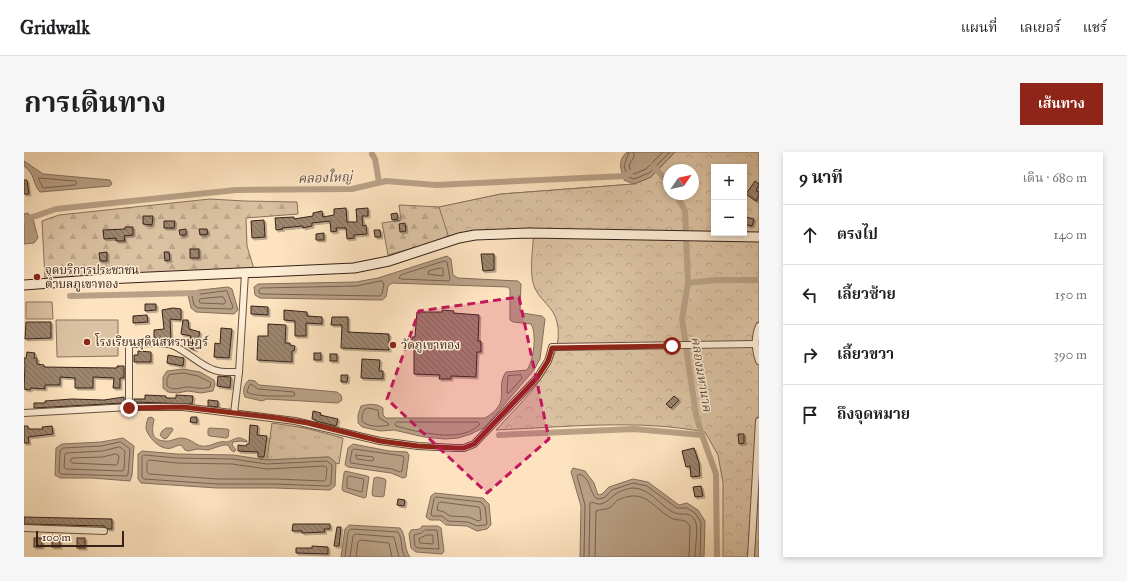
<!DOCTYPE html>
<html lang="th">
<meta charset="utf-8">
<style>
body{margin:0;font-family:"IM FELL Great Primer","Noto Serif Thai",serif;background:#f6f6f6;color:#202124}
.controls{position:absolute;right:12px;top:12px;display:grid;overflow:hidden;border-radius:0px;box-shadow:0 2px 6px #0003}
.controls button{width:36px;height:36px;display:grid;place-items:center;padding:0;border:0;border-bottom:1px solid #e0e0e0;background:#fff;color:#202124;font:20px sans-serif}
.compass{position:absolute;left:639px;top:12px;width:36px;height:36px;border-radius:50%;background:#fff;box-shadow:0 2px 6px #0003;rotate:56deg}
.scale{position:absolute;left:12px;bottom:10px;width:88px;box-sizing:border-box;padding-left:4px;border:2px solid #362119;border-top:0;font-size:11px;line-height:14px;white-space:nowrap;color:#362119;-webkit-text-stroke:3px #feedd5;paint-order:stroke}
.stop{position:absolute;width:12px;height:12px;margin:-9px;border:3px solid #8f2418;border-radius:50%;background:#fff}
.stop.end{background:#8f2418;border-color:#fff;box-shadow:0 1px 4px #0008}
.list{margin:0;padding:0;list-style:none}
h2{display:flex;justify-content:space-between;align-items:center;height:52px;margin:0;padding:0 16px;font-size:17px}
h2 small{font-size:13px;font-weight:400;color:#757577}
.list li{display:grid;grid-template-columns:26px 1fr auto;gap:12px;align-items:center;box-sizing:border-box;height:60px;padding:0 16px;border-top:1px solid #e0e0e0}
.list b{display:block;font-size:15px;white-space:nowrap}
.list em{font-size:13px;font-style:normal;color:#757577}
.icon{flex:none;width:22px;height:22px;fill:none;stroke:currentColor;stroke-width:2;stroke-linecap:round;stroke-linejoin:round}
.map{position:relative;flex:none;width:735px;height:405px;overflow:hidden;border-radius:0px}
header{display:flex;align-items:center;gap:24px;box-sizing:border-box;height:56px;padding:0 20px;background:#fff;border-bottom:1px solid #e0e0e0}
header strong{font-size:19px}
nav{display:flex;gap:22px;margin-inline-start:auto;font-size:14px}
.intro{display:flex;align-items:center;justify-content:space-between;box-sizing:border-box;height:96px;padding:0 24px}
h1{margin:0;font-size:28px}
.button{padding:10px 18px;border-radius:0px;background:#8f2418;color:#fff;font-size:14px;font-weight:700}
main{display:flex;gap:24px;padding:0 24px}
aside{flex:1;background:#fff;border-radius:0px;box-shadow:0 2px 6px #0003}
.map>svg:first-child{display:block}
.grass{fill:url(#grass-tufts);stroke:#88725e}
.forest{fill:url(#forest-firs);stroke:#88725e}
.park{fill:url(#park-crowns);stroke:#88725e;fill-rule:evenodd}
.pitch{fill:#dbc2a3;stroke:#88725e}
.water{fill:#b9a187;stroke:#856e5b}
.lines{fill:none;stroke-linecap:round;stroke-linejoin:round}
.shore{stroke:#786150;stroke-width:1}
.canal{stroke:#b9a187;stroke-width:6}
.building{fill:url(#building-back-hatch);stroke:#362119;filter:url(#shadow)}
.street-casing{stroke:#685242;stroke-width:8}
.secondary-casing{stroke:#362119;stroke-width:11}
.street{stroke:#feedd5;stroke-width:6}
.secondary{stroke:#feedd5;stroke-width:9}
.route{stroke:#8f2418;stroke-width:5}
.marked{fill:#c2185b;fill-opacity:0.2;stroke:#c2185b;stroke-width:3;stroke-dasharray:8 5;stroke-linejoin:round}
.poi-dot{fill:#8f2418;stroke:#feedd5;stroke-width:1.5}
.labels{text-anchor:middle;stroke-width:3;stroke-linejoin:round;paint-order:stroke}
.poi-label{font-size:12px;fill:#362119;stroke:#feedd5;text-anchor:start}
.water-label{font-size:13px;font-style:italic;fill:#644e40;stroke:#feedd5}
</style>
<header>
<strong>Gridwalk</strong>
<nav><a>แผนที่</a><a>เลเยอร์</a><a>แชร์</a></nav>
</header>
<div class="intro"><h1>การเดินทาง</h1><a class="button">เส้นทาง</a></div>
<main>
<div class="map">
<svg width="735" height="405" viewBox="0 0 735 405">
<defs>
<pattern id="grass-tufts" width="24" height="20" patternUnits="userSpaceOnUse"><rect width="24" height="20" fill="#dbc2a3"/><path d="M3 7l-1-3M5 7V3M7 7l1-3M15 17l-1-3M17 17v-4M19 17l1-3" fill="none" stroke="#bda68c"/></pattern>
<pattern id="forest-firs" width="22" height="20" patternUnits="userSpaceOnUse"><rect width="22" height="20" fill="#dbc2a3"/><path d="M5 1l3.5 6h-7zM16 11l3.5 6h-7z" fill="#bda68c"/></pattern>
<pattern id="park-crowns" width="20" height="18" patternUnits="userSpaceOnUse"><rect width="20" height="18" fill="#dbc2a3"/><path d="M2 6a3 3 0 1 1 6 0M12 15a3 3 0 1 1 6 0" fill="none" stroke="#bda68c"/></pattern>
<pattern id="building-back-hatch" width="6" height="6" patternUnits="userSpaceOnUse"><rect width="6" height="6" fill="#9d866f"/><path d="M-1 5l2 2M0 0l6 6M5-1l2 2" fill="none" stroke="#816d5a"/></pattern>
<filter id="shadow"><feDropShadow dx="2" dy="2" stdDeviation="0" flood-color="#0004"/></filter>
</defs>
<rect width="100%" height="100%" fill="#fde3bf"/>
<filter id="stains"><feTurbulence type="fractalNoise" baseFrequency=".005" numOctaves="4"/><feColorMatrix values="0 0 0 0 .2 0 0 0 0 .09 0 0 0 0 .02 0 0 0 .5 -.17"/></filter>
<radialGradient id="worn" r=".72"><stop offset=".6" stop-color="#630" stop-opacity="0"/><stop offset="1" stop-color="#630" stop-opacity=".3"/></radialGradient>
<polygon class="grass" points="248,271 281,276 319,286 315,312 312,311 305,305 243,308"/>
<g class="forest">
<polygon points="627,25 642,36 425,86 364,103 358,71 377,68 375,53 416,55 477,42 610,32"/>
<polygon points="186,47 220,49 273,50 274,62 222,66 223,94 230,117 21,126 18,69 35,63"/>
</g>
<path class="park" d="M651 0H735V405H699V331L694 303 681 280C614 267 541 275 472 278 497 250 543 210 533 170 530 155 515 148 510 134 505 120 509 95 510 79L425 86 415 55 477 42 610 32 627 25ZM690 15H720V81H690ZM645 18H669V42H645Z"/>
<g class="pitch">
<polygon points="2,150 28,150 29,167 2,167"/>
<polygon points="32,168 94,168 94,204 33,205"/>
</g>
<g class="water">
<path d="M603 0H651L627 25 610 32 600 28C597 17 593 9 603 0Z"/>
<path d="M0 9 19 22 86 28 88 32 86 34 16 40C8 31 12 23 0 14Z"/>
<polygon points="4,61 9,67 14,86 10,91 0,92 0,62"/>
<path d="M423 104 427 107 429 123 434 126 494 129 497 132 496 159 498 161 518 164 521 167 516 207 510 218 461 275 447 282 434 286 421 287 400 285 370 278 356 279 338 275 334 271V263L337 254C344 252 353 251 359 256V263L362 266H461C489 250 470 237 482 220L503 218C510 208 513 181 507 172L489 170 486 168V138L484 135 368 131 364 134 362 145 358 148 236 146 231 143 230 135 234 132 332 130 354 126Z"/>
<polygon points="204,135 208,137 214,158 210,162 172,160 167,156 164,143 167,139"/>
<polygon points="159,217 176,220 190,228 191,232 189,239 177,241 164,239 153,241 144,240 139,236 139,225 143,219"/>
<path d="M225 228 231 229 235 233 313 240 317 243 318 248 314 251 243 247 238 249 221 245C218 239 220 232 225 228Z"/>
<path d="M127 265 130 267C128 278 126 288 141 289 146 290 152 286 157 286 168 286 173 296 182 294 187 294 192 290 197 290 199 289 201 290 203 290 213 287 213 283 223 289V290L217 289 209 290 208 293 212 298 210 300 207 298 204 293H199L184 298 174 297 164 299 161 298 157 293C151 293 148 298 141 296 134 295 123 284 122 276 122 273 123 269 124 266Z"/>
<polygon points="142,276 148,276 149,278 143,286 140,287 136,283 138,279"/>
<polygon points="186,276 203,277 205,278 204,285 202,286 186,284 184,283 184,277"/>
<polygon points="99,286 110,294 108,323 106,329 68,326 36,326 31,323 32,296 38,292 77,290"/>
<polygon points="329,292 365,299 383,300 385,303 382,325 379,326 367,321 324,315 321,313 324,296"/>
<polygon points="118,299 153,302 209,303 243,308 305,305 312,311 311,334 306,338 251,336 193,336 117,331 114,327 114,302"/>
<polygon points="549,316 561,319 570,331 574,343 578,342 585,335 609,327 624,330 655,353 663,351 674,358 681,369 680,405 556,405 557,354 547,320"/>
<polygon points="321,319 343,324 345,325 342,345 340,346 319,339 318,337 320,321"/>
<polygon points="353,325 361,327 362,329 360,344 358,345 349,344 348,342 350,326"/>
<polygon points="411,341 459,346 465,352 467,373 463,377 453,379 443,374 422,373 416,368 406,368 402,365 407,344"/>
<path d="M325 373 376 376C383 384 379 396 386 405H317L321 377Z"/>
<polygon points="398,374 414,374 417,376 420,399 418,402 392,400 387,396 385,382 387,378 396,377"/>
</g>
<g class="lines">
<g class="shore">
<polyline points="605,0 600,14 604,25 610,27 625,21 646,0"/>
<polyline points="610,0 610,5 605,13 607,21 610,22 622,17 639,0"/>
<polygon points="15,26 51,29 53,31 51,33 19,36 15,28"/>
<polygon points="421,109 423,110 426,127 425,129 377,127 375,126 377,123"/>
<polygon points="417,116 419,117 419,124 404,122 405,119"/>
<polygon points="358,129 360,132 358,142 356,144 238,142 235,141 235,138 237,136 332,134"/>
<polygon points="203,139 209,155 208,157 174,156 170,153 168,144 170,143"/>
<polygon points="199,145 202,150 200,152 176,151 175,149 176,147"/>
<path d="M160 221 174 224 186 230 187 231 186 235C177 238 171 235 163 235 155 236 149 239 143 234V227L145 223Z"/>
<polygon points="497,223 498,226 485,241 483,241 484,224"/>
<path d="M227 232 234 237 270 240 271 243 269 244C259 244 229 245 223 240L225 234Z"/>
<path d="M344 256 354 258 355 266 360 269 364 271 365 273C357 275 343 275 338 269V263L340 258Z"/>
<path d="M373 270H454L456 272C438 292 394 280 372 274L371 272Z"/>
<polygon points="97,290 106,297 104,322 103,324 37,322 35,320 36,299 39,296 77,294"/>
<polygon points="96,295 101,299 100,318 98,319 42,317 40,315 41,302 42,301 78,299"/>
<polygon points="330,297 379,304 380,306 378,319 376,320 368,317 327,311 326,309 328,299"/>
<polygon points="92,302 95,304 94,311 92,313 48,311 46,309 48,306 78,305"/>
<polygon points="120,303 153,306 208,307 243,312 303,309 308,313 307,332 304,334 251,332 193,332 120,327 118,325 118,305"/>
<polygon points="332,303 349,305 350,308 348,309 333,307 332,305"/>
<polygon points="125,308 153,311 208,312 243,317 301,314 303,316 302,327 300,329 251,327 193,327 125,322 123,320 123,310"/>
<polygon points="325,324 340,327 338,340 323,336 323,326"/>
<polygon points="412,345 457,350 461,355 463,372 461,373 453,374 444,370 424,369 418,364 408,364 407,362 410,347"/>
<polygon points="416,350 455,355 456,357 457,368 454,369 445,365 426,364 420,360 413,358 414,352"/>
<polygon points="401,378 413,378 415,397 394,396 391,394 390,383 397,381"/>
<polygon points="403,383 409,383 409,392 396,391 395,387"/>
<path d="M321 405 324 380 327 377 374 380C379 387 376 397 381 405"/>
<polyline points="326,405 329,384 331,382 370,385 375,405"/>
<polyline points="332,405 334,390 336,388 365,391 368,405"/>
<path d="M560 405 561 353 553 324 555 322C567 325 565 341 573 347L580 346 588 338 609 331 623 334 653 356H663L671 361 677 370 676 405"/>
<path d="M565 405 566 351 568 350C578 355 582 350 589 344 593 340 604 336 609 336 626 336 637 355 651 361 659 364 667 358 672 371 674 378 671 397 671 405"/>
<path d="M571 405 572 359C577 357 582 358 587 355 590 352 592 348 596 347 622 337 627 354 647 366 655 370 661 365 666 374L665 405"/>
</g>
<g class="canal">
<polyline points="348,2 351,7 355,30"/>
<polyline points="629,14 645,31"/>
<polyline points="652,42 661,59 664,131 658,167 672,263 678,283 692,322 693,405"/>
<polyline points="0,68 32,57 212,38 328,37 362,29 412,33 601,24 606,21"/>
<polyline points="664,131 691,128 735,128"/>
<polyline points="46,144 173,141"/>
<polyline points="475,283 610,277 678,283"/>
</g>
</g>
<g class="building">
<polygon points="0,28 3,28 5,42 0,42"/>
<polygon points="731,29 735,32 732,39 735,40 735,43 732,49 722,42"/>
<polygon points="322,56 323,70 333,70 332,57 344,56 344,64 338,64 339,74 342,73 343,82 330,83 330,86 323,87 322,76 312,76 313,79 307,80 306,69 288,71 288,74 279,76 279,74 258,76 259,77 252,78 251,66 270,65 270,67 289,64 289,61 298,59 299,65 310,63 310,57"/>
<polygon points="373,61 374,67 368,68 367,62"/>
<polygon points="119,64 129,64 128,73 119,72"/>
<polygon points="722,65 730,67 728,74 720,72"/>
<polygon points="240,68 241,85 228,86 227,69"/>
<polygon points="140,69 151,69 150,76 140,76"/>
<polygon points="381,71 382,79 376,80 375,72"/>
<polygon points="101,75 109,75 109,83 100,84 101,89 92,89 92,86 80,87 79,78 101,77"/>
<polygon points="162,77 162,83 156,83 155,78"/>
<polygon points="175,77 183,77 184,82 176,83"/>
<polygon points="350,78 356,78 357,85 351,85"/>
<polygon points="300,81 300,88 292,88 292,82"/>
<rect x="166" y="97" width="9" height="9"/>
<polygon points="83,100 83,109 76,109 75,101"/>
<polygon points="140,100 145,100 146,108 141,109"/>
<polygon points="457,102 470,102 470,118 459,119"/>
<polygon points="121,152 132,152 132,158 121,159"/>
<polygon points="227,154 244,155 244,163 227,162"/>
<polygon points="149,156 157,157 157,168 146,167 147,188 130,186 130,178 140,177 138,158"/>
<polygon points="260,158 283,160 283,164 298,165 298,172 282,171 282,184 271,184 271,169 260,168"/>
<polygon points="418,158 430,159 429,161 455,163 454,189 457,189 457,200 453,200 452,225 427,224 427,227 415,227 416,223 390,222 390,197 388,197 388,185 391,185 393,160 418,160"/>
<polygon points="123,163 124,170 109,171 109,164"/>
<polygon points="308,165 324,165 324,180 365,182 365,198 317,196 318,173 307,173"/>
<polygon points="159,168 164,168 165,177 176,180 171,198 164,195 167,184 157,182"/>
<polygon points="2,170 27,170 27,186 1,187"/>
<polygon points="244,172 262,173 261,191 266,191 266,193 271,194 270,199 268,199 268,210 233,208 234,184 244,184"/>
<polygon points="197,176 208,177 205,206 190,205 191,191 196,192"/>
<polygon points="114,199 127,200 127,210 110,210 110,203 114,203"/>
<polygon points="3,200 11,201 10,206 13,206 13,212 20,213 20,215 93,216 93,214 100,214 100,226 96,226 96,236 89,236 90,226 69,225 69,236 51,236 51,226 36,225 36,233 21,233 21,237 7,236 6,238 0,237 1,211 0,210 0,206 2,206"/>
<rect x="290" y="201" width="7" height="7"/>
<rect x="306" y="202" width="7" height="7"/>
<polygon points="144,203 160,206 159,214 143,211"/>
<polygon points="338,207 356,208 355,219 359,219 359,227 337,226"/>
<polygon points="317,223 324,223 323,230 317,230"/>
<polygon points="194,224 207,225 206,236 193,234"/>
<polygon points="121,243 142,244 142,246 152,246 152,243 169,244 168,252 110,250 110,247 121,247"/>
<polygon points="650,244 655,248 647,256 642,252"/>
<polygon points="100,245 100,251 10,256 10,251 21,251 21,249 48,247 80,248"/>
<polygon points="184,248 194,249 194,255 184,254"/>
<polygon points="289,259 297,261 296,263 314,267 312,274 292,269 292,268 288,267"/>
<polygon points="167,265 173,265 173,271 166,270"/>
<polygon points="226,273 234,274 233,283 243,284 240,305 234,305 234,300 214,299 214,293 222,294 223,292 225,292"/>
<polygon points="0,274 4,274 4,277 19,277 18,275 28,274 29,282 4,285 5,291 0,291"/>
<polygon points="714,282 720,282 720,291 715,292"/>
<polygon points="670,296 675,311 676,324 667,325 666,314 662,315 658,299"/>
<polygon points="677,334 679,344 671,345 669,335"/>
<polygon points="374,347 381,348 380,354 373,353"/>
<polygon points="0,365 88,367 88,377 84,377 80,374 0,372"/>
<polygon points="269,372 306,372 306,377 300,377 301,380 278,381 278,379 268,379"/>
<polygon points="313,375 317,375 315,394 310,394"/>
<rect x="28" y="384" width="8" height="11"/>
<rect x="10" y="386" width="8" height="9"/>
<rect x="53" y="386" width="8" height="10"/>
<polygon points="288,394 304,395 304,402 272,401 272,396 288,396"/>
</g>
<g class="lines">
<defs>
<g id="street">
<path d="M735 174C730 186 731 197 735 209"/>
<path d="M105 255V193L108 192C120 192 136 189 148 193 163 199 175 213 190 218 198 221 207 220 215 220"/>
<polyline points="0,261 105,255 159,255 271,269 356,289 394,294 432,296 440,296 450,292 513,226 524,209 528,195 731,192"/>
<polyline points="210,261 215,220 221,121"/>
<polyline points="0,376 80,379"/>
<polyline points="727,405 735,269"/>
</g>
<polyline id="secondary" points="0,133 81,127 330,116 365,109 435,86 451,83 505,81 735,85"/>
</defs>
<use href="#street" class="street-casing"/>
<use href="#secondary" class="secondary-casing"/>
<use href="#street" class="street"/>
<use href="#secondary" class="secondary"/>
</g>
<g class="lines">
<polyline class="route" points="105,256 159,255 253,266 284,271 356,289 394,294 432,296 440,296 450,292 513,226 524,209 528,196 648,194"/>
</g>
<path class="marked" d="M495 145 525 287 463 341 363 247 395 159Z"/>
<g class="poi-dot">
<circle cx="13" cy="125" r="4"/>
<circle cx="63" cy="190" r="4"/>
<circle cx="369" cy="193" r="4"/>
</g>
<g class="labels">
<g class="poi-label">
<text x="21" y="122">จุดบริการประชาชน<tspan x="21" dy="14">ตำบลภูเขาทอง</tspan></text>
<text x="71" y="194">โรงเรียนสุดินสหราษฎร์</text>
<text x="377" y="197">วัดภูเขาทอง</text>
</g>
<g class="water-label">
<text transform="translate(301 25) rotate(-2)" y="5">คลองใหญ่</text>
<text transform="translate(678 222) rotate(81)" y="5">คลองมหานาค</text>
</g>
</g>
<rect width="100%" height="100%" filter="url(#stains)"/>
<rect width="100%" height="100%" fill="url(#worn)"/>
</svg>
<div class="controls">
<button>+</button>
<button>−</button>
</div>
<svg class="compass" viewBox="-18 -18 36 36"><path d="M0-13l5 13h-10z" fill="#e53935"/><path d="M0 13l5-13h-10z" fill="#757577"/></svg>
<div class="scale">100 m</div>
<div class="stop" style="left:648px;top:194px"></div>
<div class="stop end" style="left:105px;top:256px"></div>
</div>
<aside>
<h2>9 นาที<small>เดิน · 680 m</small></h2>
<ul class="list">
<li><svg class="icon" aria-label="ahead" viewBox="0 0 24 24"><path d="M12 20V5M6 11l6-6 6 6"/></svg><div><b>ตรงไป</b></div><em>140 m</em></li>
<li><svg class="icon" aria-label="left" viewBox="0 0 24 24"><path d="M17 20v-9H6M10 6l-5 5 5 5"/></svg><div><b>เลี้ยวซ้าย</b></div><em>150 m</em></li>
<li><svg class="icon" aria-label="right" viewBox="0 0 24 24"><path d="M7 20v-9h11M14 6l5 5-5 5"/></svg><div><b>เลี้ยวขวา</b></div><em>390 m</em></li>
<li><svg class="icon" aria-label="arrive" viewBox="0 0 24 24"><path d="M6 21V4h12l-3 4 3 4H6"/></svg><div><b>ถึงจุดหมาย</b></div></li>
</ul>
</aside>
</main>
